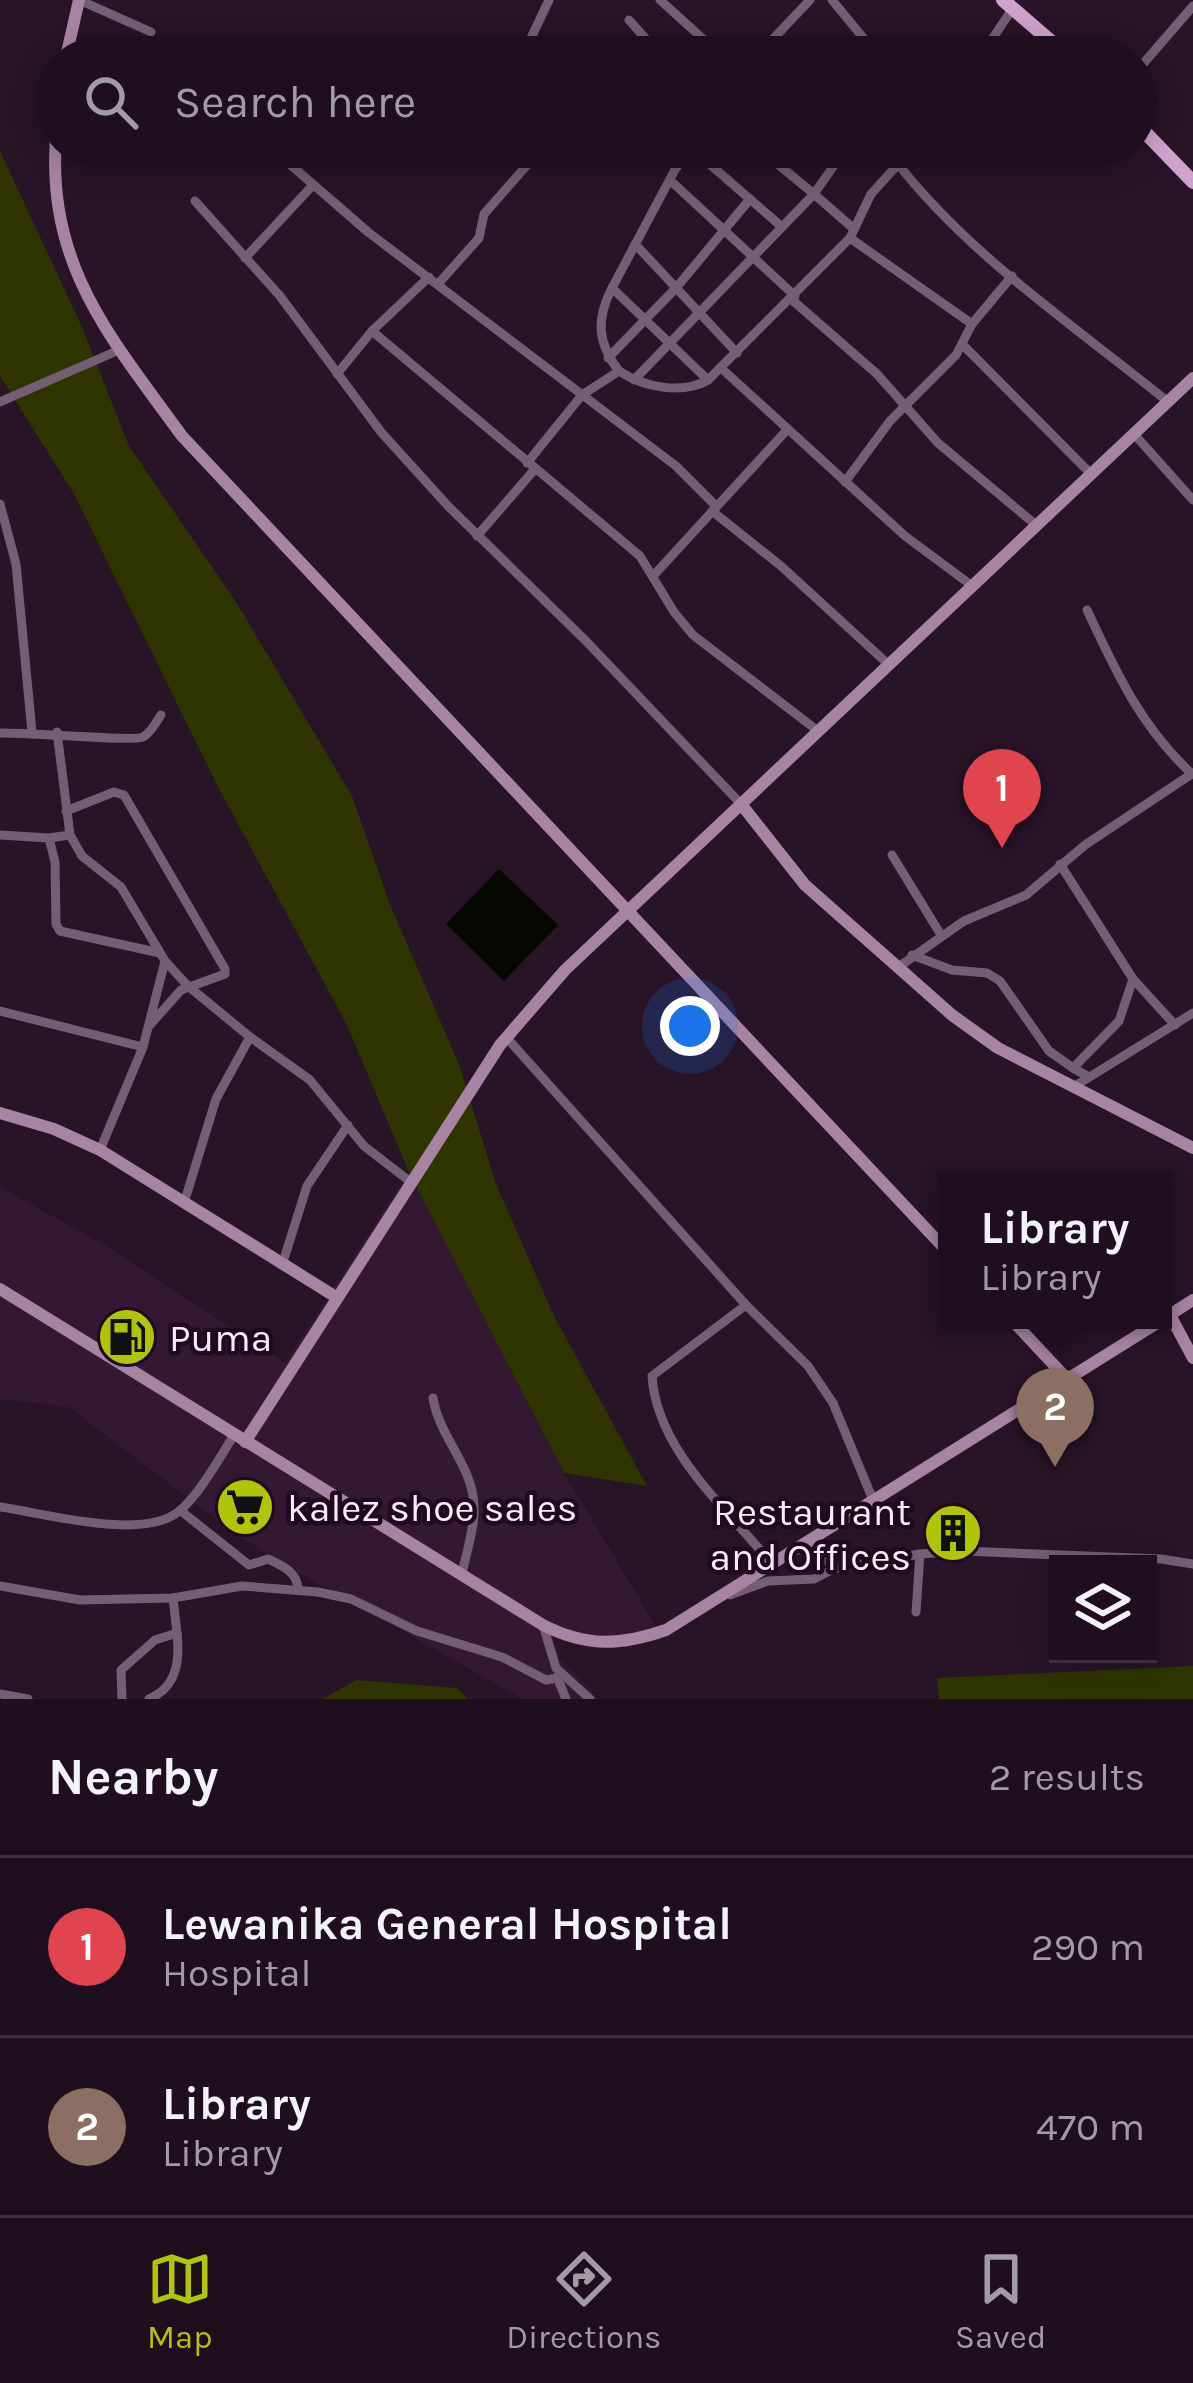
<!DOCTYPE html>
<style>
body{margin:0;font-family:Karla,sans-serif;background:#2c1c2a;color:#f1f3f6}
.controls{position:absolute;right:36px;bottom:36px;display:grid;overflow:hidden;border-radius:0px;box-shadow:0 6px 30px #0003}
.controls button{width:108px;height:108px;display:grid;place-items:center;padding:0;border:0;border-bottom:3px solid #3c2e3b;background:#1f0e1d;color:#f1f3f6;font:60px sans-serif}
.you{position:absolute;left:690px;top:1026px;width:42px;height:42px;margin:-30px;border:9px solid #fff;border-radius:50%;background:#1a73e8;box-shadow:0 0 0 18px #1a73e833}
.badge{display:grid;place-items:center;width:78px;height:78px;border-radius:50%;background:#afc505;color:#fff;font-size:39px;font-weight:700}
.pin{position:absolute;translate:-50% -99px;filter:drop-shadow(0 3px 6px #0008)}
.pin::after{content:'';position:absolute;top:63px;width:42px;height:36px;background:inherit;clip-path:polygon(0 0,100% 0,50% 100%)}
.popup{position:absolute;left:938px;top:1173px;width:234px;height:156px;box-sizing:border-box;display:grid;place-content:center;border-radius:0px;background:#1f0e1d;filter:drop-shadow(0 3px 9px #0005);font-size:39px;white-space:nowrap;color:#a19ca4}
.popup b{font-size:45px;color:#f1f3f6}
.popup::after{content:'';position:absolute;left:50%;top:100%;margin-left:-24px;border:24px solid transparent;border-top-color:#1f0e1d}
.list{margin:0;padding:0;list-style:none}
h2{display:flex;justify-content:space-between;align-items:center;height:156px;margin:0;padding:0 48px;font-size:51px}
h2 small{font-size:39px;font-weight:400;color:#a19ca4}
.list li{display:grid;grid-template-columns:78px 1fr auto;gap:36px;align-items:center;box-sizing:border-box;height:180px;padding:0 48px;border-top:3px solid #3c2e3b}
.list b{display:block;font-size:45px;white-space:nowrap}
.list p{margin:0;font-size:39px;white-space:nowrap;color:#a19ca4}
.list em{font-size:39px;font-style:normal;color:#a19ca4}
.icon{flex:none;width:66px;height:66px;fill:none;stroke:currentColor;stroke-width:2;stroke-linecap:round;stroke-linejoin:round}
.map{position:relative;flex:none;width:1193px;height:1699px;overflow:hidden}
.search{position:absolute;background:#1f0e1d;box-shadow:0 6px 30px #0003;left:36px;right:36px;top:36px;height:132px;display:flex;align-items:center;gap:30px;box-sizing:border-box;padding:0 42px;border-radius:66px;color:#a19ca4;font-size:45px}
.sheet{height:516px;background:#1f0e1d}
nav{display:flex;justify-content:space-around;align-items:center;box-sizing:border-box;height:168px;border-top:3px solid #3c2e3b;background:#1f0e1d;font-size:33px;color:#a19ca4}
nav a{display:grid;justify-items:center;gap:6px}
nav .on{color:#afc505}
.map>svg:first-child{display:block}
.built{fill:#341832}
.green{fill:#2e3500}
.water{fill:#050800}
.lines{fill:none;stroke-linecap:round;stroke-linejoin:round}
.street{stroke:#755e73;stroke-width:9}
.secondary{stroke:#a884a4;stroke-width:12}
.primary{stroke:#d0a1cb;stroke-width:14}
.labels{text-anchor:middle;stroke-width:9;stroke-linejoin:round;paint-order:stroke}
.poi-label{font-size:39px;fill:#f9eaf7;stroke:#1f0a1e;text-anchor:start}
</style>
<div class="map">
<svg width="1193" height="1699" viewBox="0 0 1193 1699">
<rect width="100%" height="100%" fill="#291327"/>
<polygon class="built" points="409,1171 564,1473 660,1633 604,1640 551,1628 560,1659 599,1699 523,1699 275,1559 227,1528 69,1407 0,1399 0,1187 108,1247 285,1363"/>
<g class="green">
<polygon points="0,151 82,327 129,446 236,602 352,796 389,902 460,1067 496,1184 554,1316 647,1486 564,1473 409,1172 346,1023 218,787 74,494 0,376"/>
<polygon points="1193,1666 1193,1699 939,1699 937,1678"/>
<polygon points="356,1680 457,1688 468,1699 323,1699"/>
</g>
<polygon class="water" points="499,869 558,925 504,981 446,924"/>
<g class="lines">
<g class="street">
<polyline points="79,0 151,32"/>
<polyline points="660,0 723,57"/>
<polyline points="832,0 879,57"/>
<polyline points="629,20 662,57"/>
<polyline points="522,57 549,0"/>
<polyline points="756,57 810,0"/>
<polyline points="980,57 1013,8"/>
<polyline points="1136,72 1193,6"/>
<polyline points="270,147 368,232 676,466 716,506"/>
<polyline points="641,147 677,167"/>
<polyline points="687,147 612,288 708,380"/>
<polyline points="690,147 782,227"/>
<polyline points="757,147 814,194 847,147"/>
<path d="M898 164C971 257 1076 327 1167 401"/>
<polyline points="671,181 795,296"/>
<polyline points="195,201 280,296 381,432 448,506 586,641 741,804"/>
<polyline points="850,238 972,324"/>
<polyline points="635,244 737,353"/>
<polyline points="245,258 313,185"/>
<polyline points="438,284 479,238 484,214 543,147"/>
<path d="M612 288C596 319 597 343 619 371"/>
<polyline points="791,299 877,374 938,443 1036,525"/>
<polyline points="372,331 640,556 674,612 693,635 818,731"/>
<polyline points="963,345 1091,474"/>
<polyline points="608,358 676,288 750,199"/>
<polyline points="721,368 905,536 971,585"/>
<polyline points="337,374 372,331 429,277"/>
<polyline points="634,380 814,194 854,229"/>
<polyline points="0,402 119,350"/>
<polyline points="1134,434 1193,500"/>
<path d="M527 463 582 395 619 371C643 387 682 395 708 380L850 238 871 194 914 147"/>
<polyline points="845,482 890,421 956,355 972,324 1012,276"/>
<polyline points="0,504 16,564 32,732"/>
<polyline points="712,511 781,566 888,664"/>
<polyline points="477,536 535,469"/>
<polyline points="654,575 786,431"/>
<path d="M1087 610C1116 672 1141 727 1192 774"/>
<polyline points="57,732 70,835 82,856 121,887 165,961 188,986 250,1037 310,1080 364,1146 412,1183"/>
<path d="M0 733C23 732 135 742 143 737 151 733 156 722 161 715"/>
<polyline points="66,811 114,792 124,795 225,969 225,974 181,990 149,1026"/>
<polyline points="0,835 49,838 70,835"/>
<polyline points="49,838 55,862 56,924 60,931 160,953"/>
<polyline points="892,855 941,935"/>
<polyline points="1060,864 1133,979 1175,1025"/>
<polyline points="912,955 952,970 987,973 1000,981 1049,1051 1073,1068"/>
<polyline points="897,968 964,921 1026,895 1085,845 1193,773"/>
<polyline points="0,1011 143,1047"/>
<polyline points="506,1037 746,1305 808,1366 833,1403 873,1500"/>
<polyline points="1089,1077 1073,1068 1119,1021 1133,979"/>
<polyline points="1075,1086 1193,1013"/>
<polyline points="100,1150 143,1047 165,961"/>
<polyline points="184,1203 216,1099 250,1037"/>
<polyline points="283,1262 307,1186 348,1125"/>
<path d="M746 1305 652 1376C657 1451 726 1507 771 1563"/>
<path d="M433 1398C439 1437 473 1466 474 1506 475 1528 466 1553 462 1574"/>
<path d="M0 1507C44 1513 141 1541 178 1512 198 1497 220 1457 234 1435"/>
<path d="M181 1511 249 1565 268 1559C283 1566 297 1572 298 1589"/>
<polyline points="811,1539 833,1569 920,1554 963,1551 1161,1559 1193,1564"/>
<polyline points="0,1586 80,1600 173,1598 242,1586 318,1592 351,1599 417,1631 502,1657 546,1680 557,1678"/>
<polyline points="730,1595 768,1581 814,1579 833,1569"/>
<polyline points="916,1612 920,1554"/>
<polyline points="543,1625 556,1668 590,1699"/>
<polyline points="557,1677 566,1699"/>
<polyline points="0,1694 28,1699"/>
<polyline points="122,1699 121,1670 155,1640 177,1633 173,1598"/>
<path d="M149 1699C177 1687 180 1661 177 1633"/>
</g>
<g class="secondary">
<polyline points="66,57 79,0"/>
<path d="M57 125C43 261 107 333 182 436L947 1251"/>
<polyline points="741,804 805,885 952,1015 998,1048 1193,1148"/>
<polyline points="0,1113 54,1129 100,1150 336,1297"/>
<path d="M0 1289 543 1625C586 1647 620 1646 666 1630L1162 1320"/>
<polyline points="1170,1315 1193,1358"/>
<polyline points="1163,1319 1193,1300"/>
<polyline points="1012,1320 1068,1380"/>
<polyline points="245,1442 500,1045 565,970 1193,378"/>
</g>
<g class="primary">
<polyline points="1003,0 1069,57"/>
<polyline points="1136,123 1193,182"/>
</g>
</g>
<defs>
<symbol id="fuel-disc" viewBox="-11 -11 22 22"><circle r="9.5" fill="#afc505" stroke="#1f0a1e"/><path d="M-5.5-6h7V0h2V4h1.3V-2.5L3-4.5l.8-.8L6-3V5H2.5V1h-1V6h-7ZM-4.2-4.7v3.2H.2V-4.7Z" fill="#111"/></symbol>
<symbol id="supermarket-disc" viewBox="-11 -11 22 22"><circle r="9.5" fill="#afc505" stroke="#1f0a1e"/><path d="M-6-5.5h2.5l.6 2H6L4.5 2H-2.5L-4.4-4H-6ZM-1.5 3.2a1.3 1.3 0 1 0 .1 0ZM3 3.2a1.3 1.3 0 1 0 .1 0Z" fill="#111"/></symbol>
<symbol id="building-disc" viewBox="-11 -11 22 22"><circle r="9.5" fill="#afc505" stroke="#1f0a1e"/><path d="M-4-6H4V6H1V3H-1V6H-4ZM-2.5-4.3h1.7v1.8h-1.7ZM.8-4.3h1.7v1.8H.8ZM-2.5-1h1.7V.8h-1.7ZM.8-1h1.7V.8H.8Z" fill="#111"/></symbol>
</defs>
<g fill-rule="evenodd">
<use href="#fuel-disc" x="94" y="1304" width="66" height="66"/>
<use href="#supermarket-disc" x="212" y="1474" width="66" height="66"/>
<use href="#building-disc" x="920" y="1500" width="66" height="66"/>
</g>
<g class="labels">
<g class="poi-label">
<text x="169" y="1351">Puma</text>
<text x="287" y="1521">kalez shoe sales</text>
<text x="911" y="1525" text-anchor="end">Restaurant<tspan x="911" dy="45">and Offices</tspan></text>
</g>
</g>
</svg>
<div class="controls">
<button><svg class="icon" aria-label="layers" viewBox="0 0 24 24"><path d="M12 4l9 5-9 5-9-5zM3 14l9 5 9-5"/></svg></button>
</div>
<div class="you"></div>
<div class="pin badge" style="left:1002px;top:848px;background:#e0444e">1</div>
<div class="pin badge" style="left:1055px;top:1467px;background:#8d6e63">2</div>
<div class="popup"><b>Library</b>Library</div>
<div class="search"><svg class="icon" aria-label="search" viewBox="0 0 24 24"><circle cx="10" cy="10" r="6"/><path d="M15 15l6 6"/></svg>Search here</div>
</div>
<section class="sheet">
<h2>Nearby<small>2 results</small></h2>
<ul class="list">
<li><span class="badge" style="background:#e0444e">1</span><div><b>Lewanika General Hospital</b><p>Hospital</p></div><em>290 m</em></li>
<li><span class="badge" style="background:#8d6e63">2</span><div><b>Library</b><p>Library</p></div><em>470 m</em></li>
</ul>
</section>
<nav>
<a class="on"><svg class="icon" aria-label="map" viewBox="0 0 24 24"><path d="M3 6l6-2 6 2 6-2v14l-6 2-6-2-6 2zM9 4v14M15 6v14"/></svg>Map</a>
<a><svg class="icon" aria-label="directions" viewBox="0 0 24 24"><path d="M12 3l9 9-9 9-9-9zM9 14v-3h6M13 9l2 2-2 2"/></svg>Directions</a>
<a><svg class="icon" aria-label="saved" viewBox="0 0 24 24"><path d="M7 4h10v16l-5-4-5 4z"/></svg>Saved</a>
</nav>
